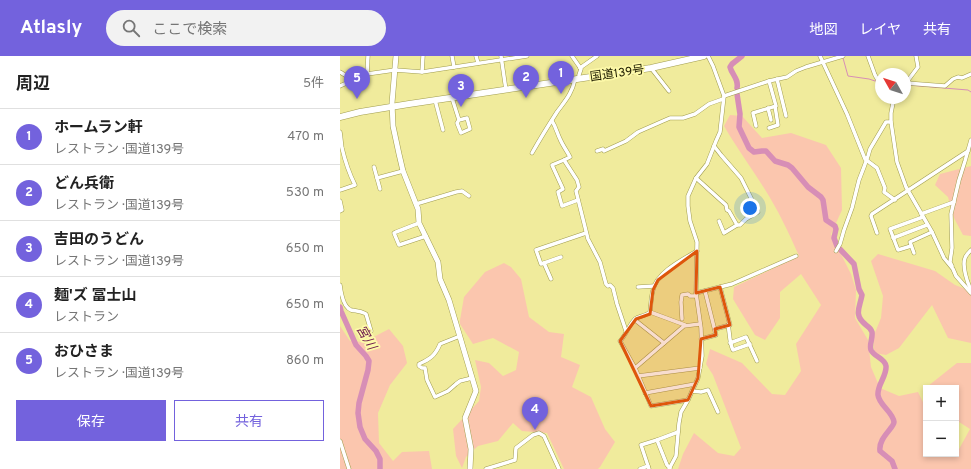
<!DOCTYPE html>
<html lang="ja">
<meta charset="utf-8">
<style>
body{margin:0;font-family:Overpass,"Noto Sans JP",sans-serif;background:#f2f2f2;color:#222}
.controls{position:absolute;right:12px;bottom:12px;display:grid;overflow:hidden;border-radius:0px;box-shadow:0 2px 6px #0003}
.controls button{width:36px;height:36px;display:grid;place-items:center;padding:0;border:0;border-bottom:1px solid #e0e0e0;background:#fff;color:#222;font:20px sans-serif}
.compass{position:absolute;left:535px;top:12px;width:36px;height:36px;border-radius:50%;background:#fff;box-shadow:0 2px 6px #0003;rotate:309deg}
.you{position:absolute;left:410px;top:152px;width:14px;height:14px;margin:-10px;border:3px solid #fff;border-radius:50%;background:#1a73e8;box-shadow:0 0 0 6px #1a73e833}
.badge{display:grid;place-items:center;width:26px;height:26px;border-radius:50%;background:#7362dd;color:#fff;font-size:13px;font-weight:700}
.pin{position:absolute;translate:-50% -33px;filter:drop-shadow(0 1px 2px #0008)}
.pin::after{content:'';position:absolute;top:21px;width:14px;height:12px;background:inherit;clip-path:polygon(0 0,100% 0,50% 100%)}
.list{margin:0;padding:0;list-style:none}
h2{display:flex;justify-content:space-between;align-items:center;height:52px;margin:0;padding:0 16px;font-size:17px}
h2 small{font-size:13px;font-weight:400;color:#767676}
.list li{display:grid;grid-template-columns:26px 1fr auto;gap:12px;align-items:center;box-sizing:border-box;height:56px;padding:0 16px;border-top:1px solid #e0e0e0}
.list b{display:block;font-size:15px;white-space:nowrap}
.list p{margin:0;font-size:13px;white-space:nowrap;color:#767676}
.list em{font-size:13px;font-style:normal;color:#767676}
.actions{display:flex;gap:8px;padding:12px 16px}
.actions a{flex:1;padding:9px 0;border:1px solid #7362dd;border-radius:0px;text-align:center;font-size:14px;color:#7362dd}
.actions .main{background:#7362dd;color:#fff}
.icon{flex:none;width:22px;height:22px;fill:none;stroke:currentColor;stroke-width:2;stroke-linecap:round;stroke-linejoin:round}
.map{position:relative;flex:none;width:631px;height:413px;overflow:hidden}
header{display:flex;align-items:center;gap:24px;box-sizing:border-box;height:56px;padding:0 20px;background:#7362dd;color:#fff}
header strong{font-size:19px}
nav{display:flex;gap:22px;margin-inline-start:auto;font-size:14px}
.search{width:280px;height:36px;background:#f2f2f2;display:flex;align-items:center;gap:10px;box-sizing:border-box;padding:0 14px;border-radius:22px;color:#767676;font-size:15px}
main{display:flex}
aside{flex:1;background:#fff}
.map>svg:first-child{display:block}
.green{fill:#fbc6ae}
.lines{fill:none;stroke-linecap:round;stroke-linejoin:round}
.stream{stroke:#d78eb6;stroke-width:1}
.river{stroke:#d78eb6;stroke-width:5.5}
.street-casing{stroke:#a19d4f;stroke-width:4.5}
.secondary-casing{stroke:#a19d4f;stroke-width:6}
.highway-casing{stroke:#a19d4f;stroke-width:7}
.street{stroke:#fff;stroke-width:3.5}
.secondary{stroke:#fff;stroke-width:5}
.highway{stroke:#fff;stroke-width:6}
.marked{fill:#de560b;fill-opacity:0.2;stroke:#de560b;stroke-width:3;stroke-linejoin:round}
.labels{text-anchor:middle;stroke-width:3.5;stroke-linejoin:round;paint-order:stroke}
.street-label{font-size:12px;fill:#1f1d00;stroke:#fdf9a9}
.water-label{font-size:13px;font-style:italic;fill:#68124b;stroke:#fdf9a9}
</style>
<header>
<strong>Atlasly</strong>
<div class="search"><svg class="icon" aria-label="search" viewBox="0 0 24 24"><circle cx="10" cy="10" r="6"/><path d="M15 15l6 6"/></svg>ここで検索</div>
<nav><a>地図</a><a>レイヤ</a><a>共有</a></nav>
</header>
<main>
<aside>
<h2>周辺<small>5件</small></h2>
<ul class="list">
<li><span class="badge">1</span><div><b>ホームラン軒</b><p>レストラン · 国道139号</p></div><em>470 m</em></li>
<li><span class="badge">2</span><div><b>どん兵衛</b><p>レストラン · 国道139号</p></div><em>530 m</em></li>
<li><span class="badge">3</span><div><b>吉田のうどん</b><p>レストラン · 国道139号</p></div><em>650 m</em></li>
<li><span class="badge">4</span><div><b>麺'ズ 冨士山</b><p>レストラン</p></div><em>650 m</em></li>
<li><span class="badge">5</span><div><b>おひさま</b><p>レストラン · 国道139号</p></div><em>860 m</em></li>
</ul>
<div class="actions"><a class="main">保存</a><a>共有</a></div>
</aside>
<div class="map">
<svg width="631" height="413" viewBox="0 0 631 413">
<rect width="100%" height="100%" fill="#f0eb9c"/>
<g class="green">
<path d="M390 59 402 60 422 82 451 77 486 89 501 112 502 154 491 178 511 218 516 234 515 262 528 284 531 311 540 332 559 340 578 336 586 352V398H616V395H618L630 373 616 364V332H589L588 330 617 307H631V413H338L343 398 354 377 378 397 394 400 401 392 373 319 366 308 370 293 402 307 432 338 445 339 461 315 456 288 481 249 461 218 440 236V262L425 284 415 279 393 243 394 231 459 200C449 177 438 154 424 132 411 111 396 91 384 70Z"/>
<polygon points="631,110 631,180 623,179 614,162 608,141 595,129 600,118"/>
<polygon points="538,198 595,215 615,229 631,235 631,287 608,282 592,249 559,292 546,299 534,297 534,279 541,262 543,240 531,205"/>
<polygon points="164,207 171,211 181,223 189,261 209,276 224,278 221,301 240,309 232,331 251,341 265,373 275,386 260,411 258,413 224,413 207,377 182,375 173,367 158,385 138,390 126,401 122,412 116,400 113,373 139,345 141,331 135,304 149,307 163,320 176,314 179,296 153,282 133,288 120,268 120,264 124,241 145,216"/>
<polygon points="0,270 10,285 24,286 49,273 63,290 67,307 50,329 38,357 39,387 53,405 62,396 89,395 92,413 0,413"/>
</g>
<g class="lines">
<g class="stream">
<polyline points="503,2 508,20 529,23 535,25 541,26"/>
<polyline points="567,29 628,34 631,36"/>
</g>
<g class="river">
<path d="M397 32C399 23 392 19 390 11L392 8 402 0"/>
<path d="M397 38 400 58 399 71 409 92 414 96 422 95H426L435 105 448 109 452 112 468 131 481 141 483 144 486 164 495 170 496 173 494 182 497 190 514 208 519 233 522 239C520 251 513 259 526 269 529 271 531 273 532 276 533 282 529 289 531 294 534 301 545 302 546 310 547 320 537 329 538 339 539 349 553 356 554 366 554 372 538 382 540 395L552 405 555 413"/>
<polyline points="0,251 1,255 16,289 26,300 29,305 28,314 19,347 18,357 20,371 25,383 36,395 40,403 40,413"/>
</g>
<defs>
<g id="street">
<polyline points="112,0 114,11"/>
<polyline points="136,0 138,7"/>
<polyline points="161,0 166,34"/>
<polyline points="232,0 241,13 239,19"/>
<polyline points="480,0 507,58 525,103 537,112 545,132 544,136 555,144"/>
<polyline points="528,0 535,19 538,24 541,24"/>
<polyline points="240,12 257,0"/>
<polyline points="311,12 329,35"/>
<polyline points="0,16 13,24"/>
<polyline points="82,16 83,0"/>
<polyline points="27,18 28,0"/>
<polyline points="437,23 446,60"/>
<polyline points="566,27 578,11 576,0"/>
<polyline points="565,28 566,27 605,30 613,23 618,21 622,22 631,18"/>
<polyline points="0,30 27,18 55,14 82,16 187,0"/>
<polyline points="384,40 429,25 447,21 456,15 466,11 503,0"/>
<polyline points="112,42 119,64 117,67 121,77 130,73 127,62 119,64"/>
<polyline points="554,42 551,57 551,66 557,106 566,131 592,176 604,202 613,213 616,220 631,237"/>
<polyline points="95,44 103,74"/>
<polyline points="428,52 431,64"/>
<path d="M212 65C216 71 217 77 220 83 223 90 227 95 230 101L224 104 237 124 239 131 236 135 248 183 260 206 266 228 268 230 270 229 273 232 277 248 286 275"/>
<polyline points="416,70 413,57 436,50 429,25"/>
<polyline points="429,72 438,69 435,50"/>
<path d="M0 76C1 81 1 87 2 92 5 105 9 117 15 129L0 134"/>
<polyline points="374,90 381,99 401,122 418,156 406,163 400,169 397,169 384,177 379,165"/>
<polyline points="257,95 263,93 264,95 286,85 298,76 323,65 330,62 343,62 355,58 369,48 383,43"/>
<path d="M192 97C200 83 208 70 217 56 225 45 232 38 235 23"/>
<polyline points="224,104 212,109 223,133 218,136 222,150 238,144"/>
<polyline points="34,111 40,133"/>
<polyline points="37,122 63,115"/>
<polyline points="356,122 386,149 387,154 389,155 397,169"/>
<polyline points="0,145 2,154 0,155"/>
<polyline points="76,148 116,136 122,135 129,140"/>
<polyline points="581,158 614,146"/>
<polyline points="79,167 56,176 54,177 59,189 86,180"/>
<polyline points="537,177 531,160 532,158 628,95"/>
<polyline points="553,182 587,169"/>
<polyline points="571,190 558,194 550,173 583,161"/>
<path d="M631 194C629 196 626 199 625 202 622 210 627 226 631 234"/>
<polyline points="496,195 500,188 504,174 512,152 519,124 524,111 528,100 530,93 546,66 551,66"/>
<polyline points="574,197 570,186 592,176"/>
<polyline points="204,207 221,201"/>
<polyline points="612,210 610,206 612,192 611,158 619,124 625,105 631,84"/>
<polyline points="211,223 204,207 201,208 196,194 246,177"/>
<path d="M0 229C1 237 3 251 11 254 15 255 20 255 24 257L26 258 31 275"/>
<polyline points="298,231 314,230"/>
<polyline points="356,237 392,228 456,200"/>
<polyline points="310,256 345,269"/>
<polyline points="342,263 341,246 342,239 348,238 350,240 356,240"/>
<polyline points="295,264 324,287"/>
<path d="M388 269C390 278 389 286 393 294L410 288"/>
<polyline points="375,273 390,269 380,231"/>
<path d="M120 280 100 288C95 300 90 303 79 308V310L82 312H85L87 324 95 341 108 335 116 328 120 325 132 322"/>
<polyline points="361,283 376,279 365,235"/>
<polyline points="390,287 406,281 417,305"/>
<polyline points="295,312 344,270 360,268"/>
<polyline points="298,320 360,312"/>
<polyline points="352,335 361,336 368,334 378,356"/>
<polyline points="305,337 355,328"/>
<path d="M348 344 311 350 295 312 280 285C286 279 289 269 295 263 299 260 306 260 310 256 311 249 311 241 313 234 317 216 342 204 357 195"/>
<polyline points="317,384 338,376"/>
<polyline points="0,385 9,413"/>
<polyline points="308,410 301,389 317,384 327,409 330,412"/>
<polyline points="146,413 175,404 176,392 193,379 199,377 204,380 219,413"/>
<polyline points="300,413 308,410 309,413"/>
<polyline points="329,413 336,400 339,367 341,356 348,344 358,322 362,300 361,272 356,237 357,186 350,165 348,150 348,140 356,122 367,108 376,85 380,76 384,40 373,10 368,0"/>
</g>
<polyline id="secondary" points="56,0 52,47 53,70 59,98 63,115 78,153 79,167 98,206 100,223 109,244 136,335 125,362 131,393 130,413"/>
<polyline id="highway" points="0,61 20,56 69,48 311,12 364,0"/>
</defs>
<use href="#street" class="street-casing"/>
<use href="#secondary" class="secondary-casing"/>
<use href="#highway" class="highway-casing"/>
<use href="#street" class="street"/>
<use href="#secondary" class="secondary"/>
<use href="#highway" class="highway"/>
</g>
<path class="marked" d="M357 195 356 237 380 231 390 269 375 273 376 279 361 283 358 322 348 344 311 350 280 285 296 263 310 258 313 234 318 224Z"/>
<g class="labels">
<g class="street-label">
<text transform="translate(277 17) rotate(-8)" y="4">国道139号</text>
</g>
<g class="water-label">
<text transform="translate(27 281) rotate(60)" y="5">宮川</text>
</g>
</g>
</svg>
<div class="controls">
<button>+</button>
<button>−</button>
</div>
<svg class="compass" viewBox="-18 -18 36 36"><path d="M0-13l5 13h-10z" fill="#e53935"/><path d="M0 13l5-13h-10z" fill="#767676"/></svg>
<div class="you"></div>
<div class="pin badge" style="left:221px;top:38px">1</div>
<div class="pin badge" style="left:186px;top:42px">2</div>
<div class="pin badge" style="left:121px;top:51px">3</div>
<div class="pin badge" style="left:195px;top:374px">4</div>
<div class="pin badge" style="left:17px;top:43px">5</div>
</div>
</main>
